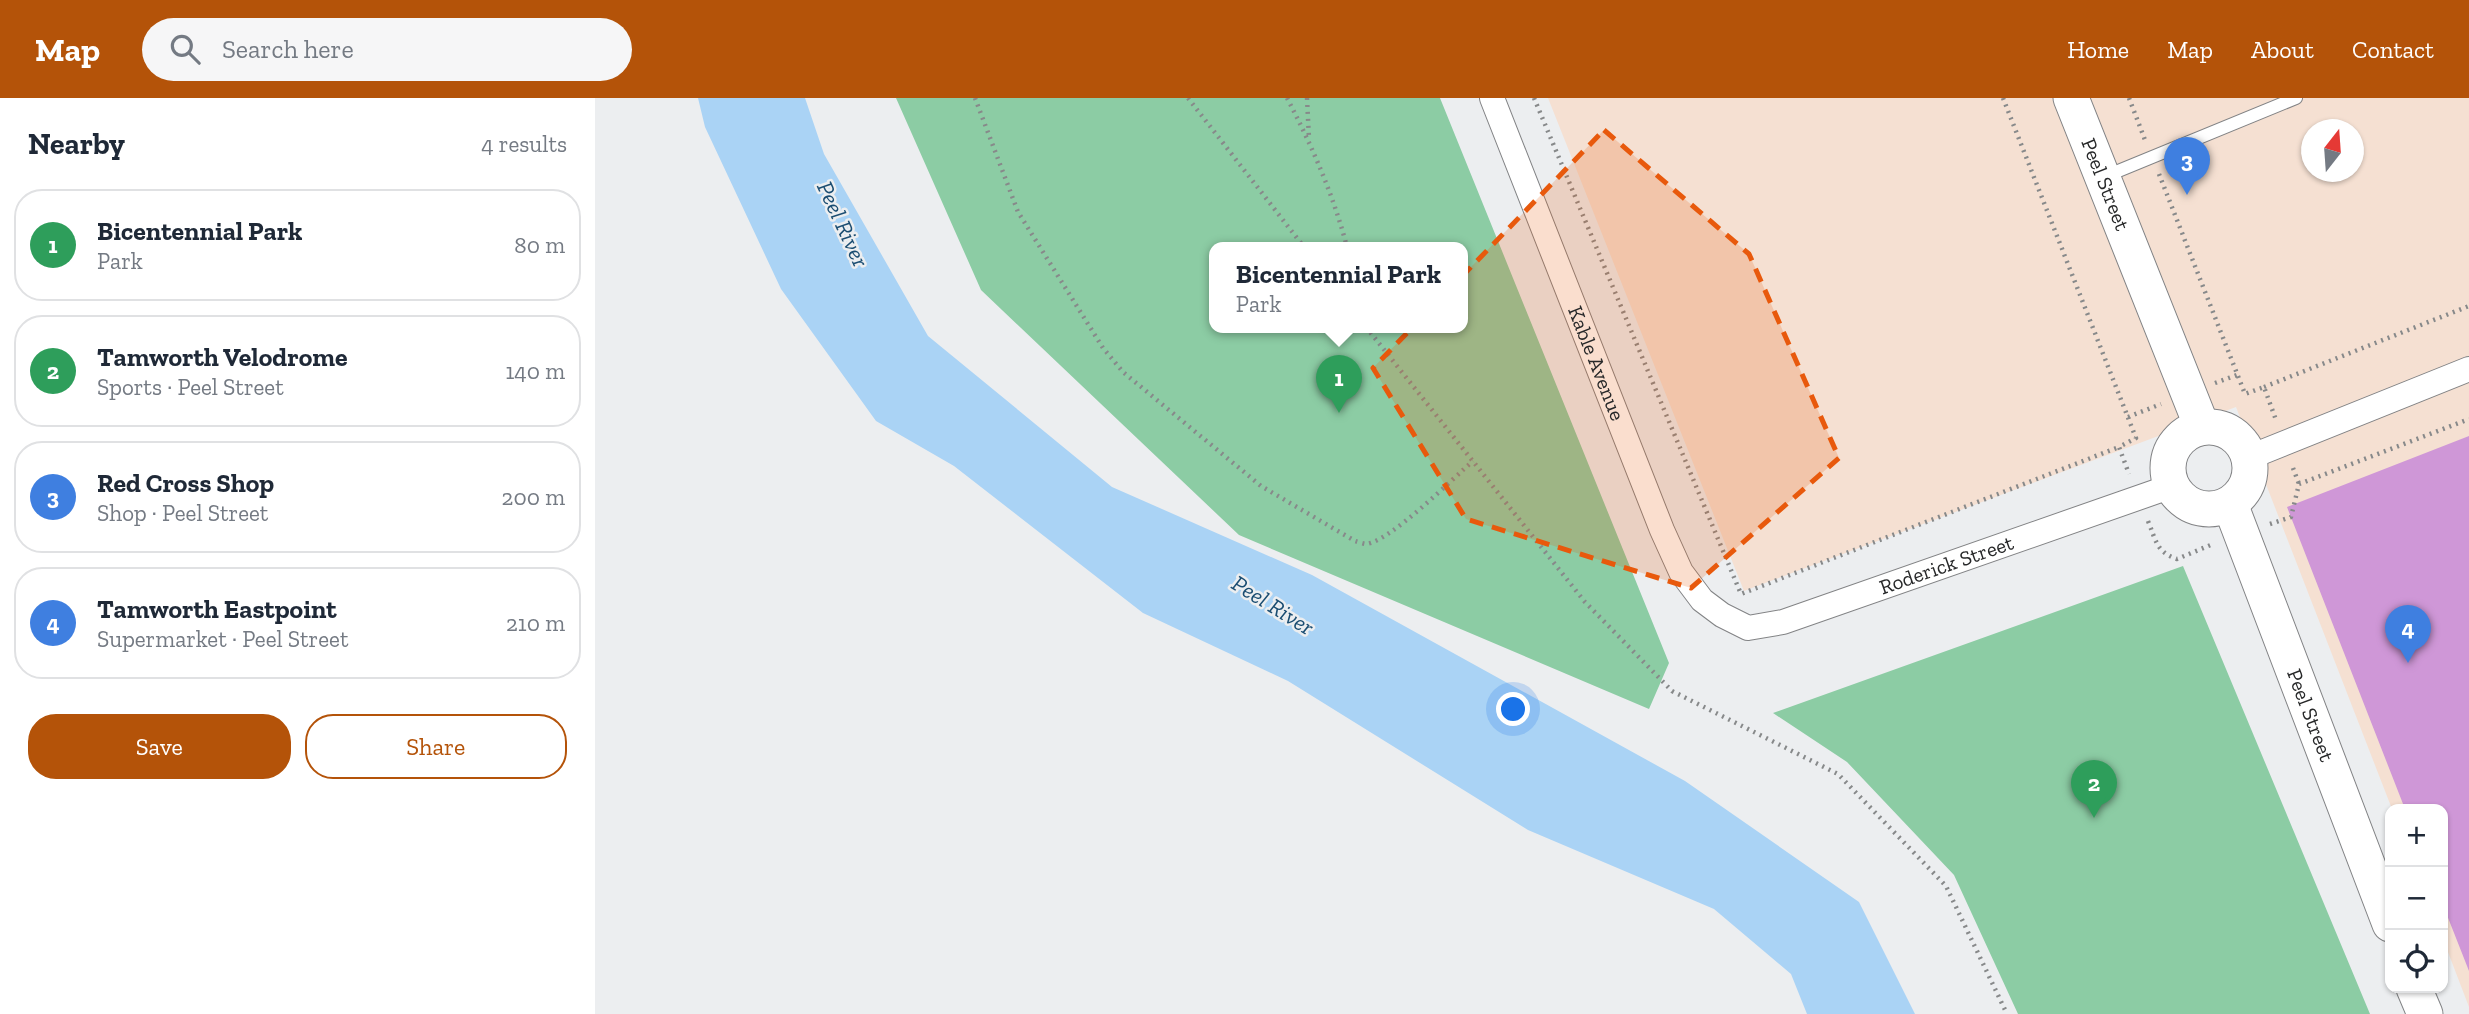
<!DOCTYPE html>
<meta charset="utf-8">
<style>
body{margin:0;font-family:"Zilla Slab",serif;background:#f6f6f7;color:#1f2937}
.controls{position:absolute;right:21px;bottom:21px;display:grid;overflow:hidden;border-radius:14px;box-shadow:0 2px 5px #0004}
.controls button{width:63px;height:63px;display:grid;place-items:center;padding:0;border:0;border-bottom:2px solid #e0e1e3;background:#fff;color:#1f2937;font:35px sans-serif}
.compass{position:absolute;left:1706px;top:21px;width:63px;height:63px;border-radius:50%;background:#fff;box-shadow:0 2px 5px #0004;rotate:17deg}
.you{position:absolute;left:919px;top:612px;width:24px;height:24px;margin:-18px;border:5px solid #fff;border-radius:50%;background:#1a73e8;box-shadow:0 0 0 10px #1a73e833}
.badge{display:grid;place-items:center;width:46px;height:46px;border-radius:50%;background:#b45309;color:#fff;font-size:23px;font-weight:700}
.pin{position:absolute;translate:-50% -58px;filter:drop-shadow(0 2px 4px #0008)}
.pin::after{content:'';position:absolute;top:37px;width:24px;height:21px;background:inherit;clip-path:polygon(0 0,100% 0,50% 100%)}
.popup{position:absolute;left:614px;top:144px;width:259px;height:91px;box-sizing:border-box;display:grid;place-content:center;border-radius:14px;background:#fff;filter:drop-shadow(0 2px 5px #0005);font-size:23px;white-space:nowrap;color:#747a83}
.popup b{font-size:26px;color:#1f2937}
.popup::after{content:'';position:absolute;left:50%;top:100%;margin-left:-14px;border:14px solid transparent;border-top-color:#fff}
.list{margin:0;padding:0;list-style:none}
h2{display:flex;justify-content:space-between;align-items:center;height:91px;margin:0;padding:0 28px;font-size:30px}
h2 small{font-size:23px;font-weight:400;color:#747a83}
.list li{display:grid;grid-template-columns:46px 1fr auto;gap:21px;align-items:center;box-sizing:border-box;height:112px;margin:0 14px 14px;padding:0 14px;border:2px solid #e0e1e3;border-radius:28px}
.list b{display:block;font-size:26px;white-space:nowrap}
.list p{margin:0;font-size:23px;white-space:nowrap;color:#747a83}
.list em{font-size:23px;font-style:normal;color:#747a83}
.actions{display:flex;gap:14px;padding:21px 28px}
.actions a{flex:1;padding:16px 0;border:2px solid #b45309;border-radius:28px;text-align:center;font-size:24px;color:#b45309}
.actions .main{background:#b45309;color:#fff}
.icon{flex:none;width:38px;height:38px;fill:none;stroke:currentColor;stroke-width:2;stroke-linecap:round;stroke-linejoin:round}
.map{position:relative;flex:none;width:1874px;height:916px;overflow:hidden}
header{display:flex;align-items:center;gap:42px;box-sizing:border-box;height:98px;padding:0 35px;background:#b45309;color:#fff}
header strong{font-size:33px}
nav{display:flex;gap:38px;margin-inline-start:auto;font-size:24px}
.search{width:490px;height:63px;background:#f6f6f7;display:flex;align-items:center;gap:18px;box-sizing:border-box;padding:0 24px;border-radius:38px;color:#747a83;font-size:26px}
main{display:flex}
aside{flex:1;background:#fff}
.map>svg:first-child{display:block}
.commercial{fill:#f5e0d2;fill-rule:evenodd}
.green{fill:#8ccca4;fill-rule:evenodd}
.water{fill:#aad3f5}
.building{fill:#cf97d7}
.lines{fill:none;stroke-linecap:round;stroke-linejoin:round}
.service-casing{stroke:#828385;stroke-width:14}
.minor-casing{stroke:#828385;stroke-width:26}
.secondary-casing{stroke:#828385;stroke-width:37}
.path{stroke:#87898a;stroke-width:4.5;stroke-dasharray:2 5;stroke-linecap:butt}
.service{stroke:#fff;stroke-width:12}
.minor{stroke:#fff;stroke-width:24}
.secondary{stroke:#fff;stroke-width:35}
.marked{fill:#e8590c;fill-opacity:0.2;stroke:#e8590c;stroke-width:5;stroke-dasharray:14 9;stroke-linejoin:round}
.labels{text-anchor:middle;stroke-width:5;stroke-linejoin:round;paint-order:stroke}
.street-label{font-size:21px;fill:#272829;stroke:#eceef0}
.water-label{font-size:23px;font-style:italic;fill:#1a4d72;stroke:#eceef0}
</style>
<header>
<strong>Map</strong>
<div class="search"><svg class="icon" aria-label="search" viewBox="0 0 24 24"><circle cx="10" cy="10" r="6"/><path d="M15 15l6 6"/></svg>Search here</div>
<nav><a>Home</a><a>Map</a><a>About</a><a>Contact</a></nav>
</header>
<main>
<aside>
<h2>Nearby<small>4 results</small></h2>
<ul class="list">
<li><span class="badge" style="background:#2e9e5b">1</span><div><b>Bicentennial Park</b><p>Park</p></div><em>80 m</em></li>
<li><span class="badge" style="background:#2e9e5b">2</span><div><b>Tamworth Velodrome</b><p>Sports · Peel Street</p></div><em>140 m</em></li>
<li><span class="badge" style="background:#3f7fe0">3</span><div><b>Red Cross Shop</b><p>Shop · Peel Street</p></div><em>200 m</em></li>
<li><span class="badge" style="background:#3f7fe0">4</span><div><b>Tamworth Eastpoint</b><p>Supermarket · Peel Street</p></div><em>210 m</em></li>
</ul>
<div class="actions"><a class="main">Save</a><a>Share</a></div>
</aside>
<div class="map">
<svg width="1874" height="916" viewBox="0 0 1874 916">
<rect width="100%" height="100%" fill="#eceef0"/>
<path class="commercial" d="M953 0H1874V909L1848 841V711H1797L1641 309 1149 493ZM1716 32H1758V74H1716Z"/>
<g class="green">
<path d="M301 0H845L1074 565 1054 611 644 437 386 192ZM620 149H868V229H620Z"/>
<polygon points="1588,468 1775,916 1423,916 1359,777 1252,664 1178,615"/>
</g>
<polygon class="water" points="103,0 210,0 229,56 333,238 517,389 717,477 1090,683 1264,804 1320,916 1212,916 1196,876 1119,811 933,732 693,583 548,515 359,368 281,323 186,191 110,29"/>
<polygon class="building" points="1874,338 1874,873 1848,807 1848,711 1810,711 1692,409"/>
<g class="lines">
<defs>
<polyline id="service" points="1511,78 1701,0"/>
<g id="minor">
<path id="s1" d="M897 0 1067 432 1086 474 1107 502 1127 517 1153 530 1188 524 1577 388"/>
<polyline points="1655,359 1874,271"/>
</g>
<g id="secondary">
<path id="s2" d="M1476 0 1607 329"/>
<circle cx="1614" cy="370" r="41"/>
<path id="s3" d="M1635 406 1795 826"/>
<polyline points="1819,890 1830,916"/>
</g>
</defs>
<use href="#service" class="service-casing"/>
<use href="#minor" class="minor-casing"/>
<use href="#secondary" class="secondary-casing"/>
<g class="path">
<path d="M380 0 423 114 508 250 528 274 666 388 760 443C763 444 769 446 771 446 796 443 857 381 878 363"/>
<polyline points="593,0 709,149"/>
<path d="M692 0C717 48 738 96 752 149"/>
<polyline points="712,0 714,41"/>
<polyline points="939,0 1146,496 1524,349"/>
<polyline points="1408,0 1541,340 1524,349 1534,376"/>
<polyline points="1534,0 1550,42"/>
<polyline points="1564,76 1650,296 1669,289 1681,322"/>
<polyline points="771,229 990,504 1077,593 1243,676 1351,788 1412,916"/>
<polyline points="1620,285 1642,277"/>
<polyline points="1669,289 1874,208"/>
<polyline points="1533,319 1566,306"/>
<polyline points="1698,370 1704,386"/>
<path d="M1553 423C1561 442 1561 454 1582 461L1618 446"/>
<polyline points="1675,426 1696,419 1704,386 1874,321"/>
</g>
<use href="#service" class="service"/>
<use href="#minor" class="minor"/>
<use href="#secondary" class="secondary"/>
</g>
<path class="marked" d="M1009 32 1154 156 1244 360 1096 490 871 421 778 270Z"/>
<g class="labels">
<g class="street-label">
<text dy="7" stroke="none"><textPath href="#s2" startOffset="93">Peel Street</textPath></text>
<text dy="7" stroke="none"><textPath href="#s1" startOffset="285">Kable Avenue</textPath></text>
<text dy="7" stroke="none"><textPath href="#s1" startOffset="808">Roderick Street</textPath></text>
<text dy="7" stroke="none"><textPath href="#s3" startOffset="226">Peel Street</textPath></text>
</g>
<g class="water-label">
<text transform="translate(248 126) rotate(65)" y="8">Peel River</text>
<text transform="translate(678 507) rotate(32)" y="8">Peel River</text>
</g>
</g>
</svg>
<div class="controls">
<button>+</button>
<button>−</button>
<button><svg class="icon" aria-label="locate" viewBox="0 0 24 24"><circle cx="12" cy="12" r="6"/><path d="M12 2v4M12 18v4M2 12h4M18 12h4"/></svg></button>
</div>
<svg class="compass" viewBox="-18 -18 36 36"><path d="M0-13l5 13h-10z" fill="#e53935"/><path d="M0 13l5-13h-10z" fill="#747a83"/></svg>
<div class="you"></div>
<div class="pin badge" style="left:744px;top:315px;background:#2e9e5b">1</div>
<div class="popup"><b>Bicentennial Park</b>Park</div>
<div class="pin badge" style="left:1499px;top:720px;background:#2e9e5b">2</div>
<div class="pin badge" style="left:1592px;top:97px;background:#3f7fe0">3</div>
<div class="pin badge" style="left:1813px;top:565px;background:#3f7fe0">4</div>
</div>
</main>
